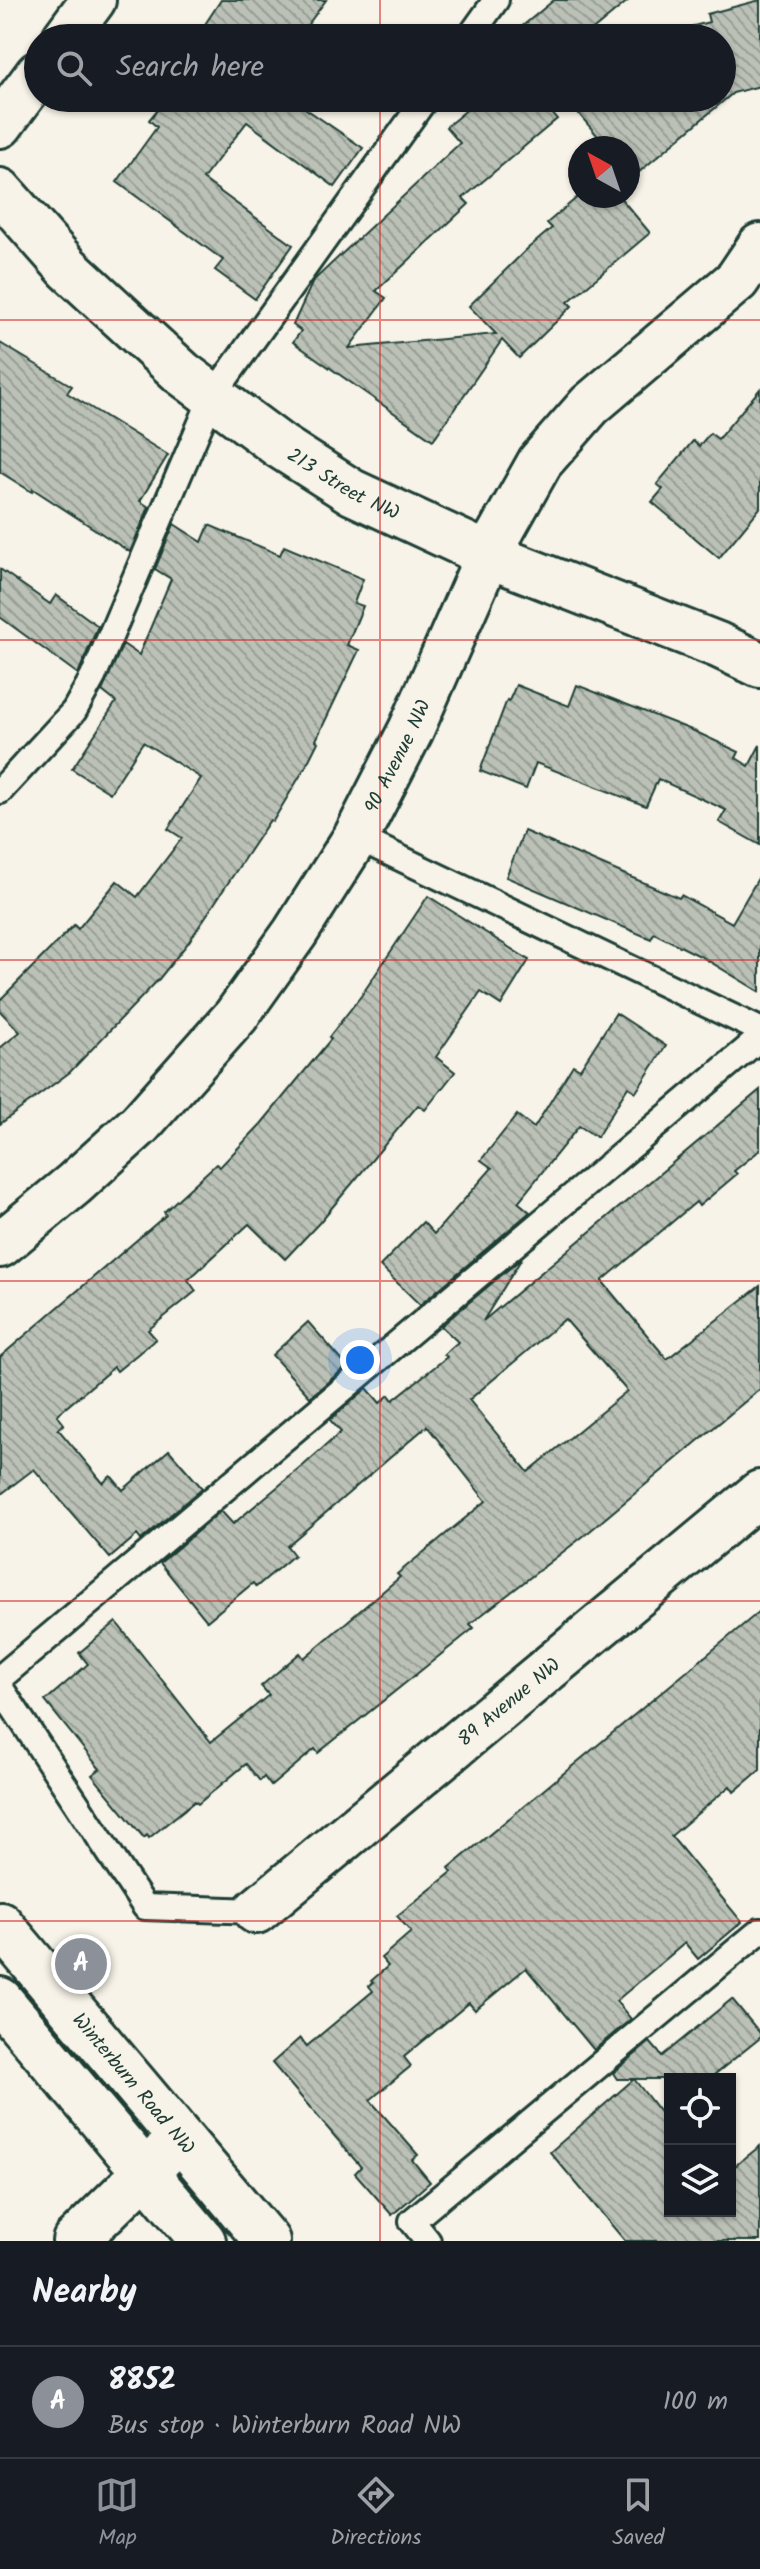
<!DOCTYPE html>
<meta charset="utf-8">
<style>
body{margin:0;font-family:Kalam,sans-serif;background:#242831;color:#f1f3f6}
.controls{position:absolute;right:24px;bottom:24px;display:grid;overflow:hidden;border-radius:0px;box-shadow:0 2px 6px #0004}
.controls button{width:72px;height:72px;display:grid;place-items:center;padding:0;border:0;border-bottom:2px solid #363941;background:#171b24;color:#f1f3f6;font:40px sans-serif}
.compass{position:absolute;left:568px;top:136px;width:72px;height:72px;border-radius:50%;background:#171b24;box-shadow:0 2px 6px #0004;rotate:320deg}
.you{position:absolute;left:360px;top:1360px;width:28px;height:28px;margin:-20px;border:6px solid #fff;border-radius:50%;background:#1a73e8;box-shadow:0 0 0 12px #1a73e833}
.badge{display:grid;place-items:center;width:52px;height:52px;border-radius:50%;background:#8c9099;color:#fff;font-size:26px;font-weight:700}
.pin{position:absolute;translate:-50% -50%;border:4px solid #fff;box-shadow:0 2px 8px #0006}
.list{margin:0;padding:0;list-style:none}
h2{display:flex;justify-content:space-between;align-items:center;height:104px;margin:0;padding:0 32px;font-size:34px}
h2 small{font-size:26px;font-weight:400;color:#9ea1a6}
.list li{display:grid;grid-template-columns:52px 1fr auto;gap:24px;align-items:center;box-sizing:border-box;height:112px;padding:0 32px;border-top:2px solid #363941}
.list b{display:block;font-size:30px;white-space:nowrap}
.list p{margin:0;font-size:26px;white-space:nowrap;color:#9ea1a6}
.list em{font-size:26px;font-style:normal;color:#9ea1a6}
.icon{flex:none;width:44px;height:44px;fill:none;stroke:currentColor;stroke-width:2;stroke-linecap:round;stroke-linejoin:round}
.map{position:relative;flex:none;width:760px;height:2241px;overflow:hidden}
.search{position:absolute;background:#171b24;box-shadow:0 2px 6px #0004;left:24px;right:24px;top:24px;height:88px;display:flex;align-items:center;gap:20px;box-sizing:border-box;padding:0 28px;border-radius:44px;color:#9ea1a6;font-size:30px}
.sheet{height:216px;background:#171b24}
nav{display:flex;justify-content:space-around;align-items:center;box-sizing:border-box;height:112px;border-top:2px solid #363941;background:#171b24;font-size:22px;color:#9ea1a6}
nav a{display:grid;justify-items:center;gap:4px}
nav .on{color:#8c9099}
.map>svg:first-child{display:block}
.building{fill:url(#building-back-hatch);stroke:#1f3d34;stroke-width:2;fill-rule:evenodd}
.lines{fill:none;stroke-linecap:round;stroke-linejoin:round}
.lane-casing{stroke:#1f3d34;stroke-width:30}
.street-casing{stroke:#1f3d34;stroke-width:50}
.secondary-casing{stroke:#1f3d34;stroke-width:50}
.lane{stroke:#f7f3e8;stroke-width:24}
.street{stroke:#f7f3e8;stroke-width:44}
.secondary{stroke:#f7f3e8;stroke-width:44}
.grid{fill:none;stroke:#d62828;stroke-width:2;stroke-opacity:0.55}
.labels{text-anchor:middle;stroke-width:8;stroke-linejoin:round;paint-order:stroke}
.street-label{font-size:20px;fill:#1f3d34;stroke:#f7f3e8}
</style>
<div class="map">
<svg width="760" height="2241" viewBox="0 0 760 2241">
<defs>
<pattern id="building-back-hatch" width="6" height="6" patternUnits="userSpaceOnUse" patternTransform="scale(2)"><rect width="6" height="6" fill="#bbc1b6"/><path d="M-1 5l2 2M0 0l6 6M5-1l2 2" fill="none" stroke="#979e95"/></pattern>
</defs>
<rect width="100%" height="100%" fill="#f7f3e8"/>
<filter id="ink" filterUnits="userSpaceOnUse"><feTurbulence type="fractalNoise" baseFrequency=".0125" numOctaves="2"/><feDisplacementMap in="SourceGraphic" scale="16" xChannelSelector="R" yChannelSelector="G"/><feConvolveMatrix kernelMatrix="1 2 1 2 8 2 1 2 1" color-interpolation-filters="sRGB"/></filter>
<g filter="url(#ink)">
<g class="building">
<polygon points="221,0 326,0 298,38 196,38"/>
<polygon points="554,0 629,0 583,38 508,38"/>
<polygon points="760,0 760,86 733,93 632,178 628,172 628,148 608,148 579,114 598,98 722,98 722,38 693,38 690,27 709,22 707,14"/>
<polygon points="157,98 290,98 363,148 335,187 247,122 203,179 293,245 255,299 215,270 223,260 117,182 157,127 149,120 163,103"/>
<polygon points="481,98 540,98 557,119 463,198 469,204 376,291 386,298 349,348 496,334 469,306 526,250 552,228 547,223 580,195 619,196 650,233 568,302 572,306 519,358 502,340 433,440 293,342 301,331 293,325 313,281 460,143 446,127"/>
<polygon points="0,343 72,386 67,393 168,455 140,501 149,507 130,552 33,489 32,492 0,472"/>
<polygon points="760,389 760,508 719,558 652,502 663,489 657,484 693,441 699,446 710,433 718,439"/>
<polygon points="174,524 202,542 209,525 280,555 284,546 363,579 354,603 363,606 347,645 359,650 316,740 318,742 306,766 273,821 270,820 188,943 159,979 70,1072 0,1124 0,1048 20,1032 0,1011 0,1000 74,925 78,929 117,881 137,897 182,838 168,829 201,778 143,742 110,793 72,769 116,702 102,691 123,644 139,655 171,579 155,569"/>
<polygon points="0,569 50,604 56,595 98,626 78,674 0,617"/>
<polygon points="516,685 569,706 577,685 694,731 739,752 736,758 749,766 760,745 760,845 719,822 726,810 658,779 646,806 536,763 526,789 480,771 507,700 509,701"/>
<polygon points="524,831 679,898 681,895 732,923 760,875 760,992 702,957 654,933 651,939 506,877"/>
<polygon points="428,896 529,960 501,1005 481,992 436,1057 455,1072 425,1110 418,1105 319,1223 285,1259 249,1224 188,1280 196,1291 148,1330 156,1339 117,1371 114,1367 57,1415 64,1424 58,1429 103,1483 111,1476 123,1490 169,1450 202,1488 141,1540 137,1535 110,1558 34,1469 0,1495 0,1357 166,1215 164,1212 216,1164 220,1167 261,1124 331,1039 329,1037 361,996"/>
<polygon points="616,1013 666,1046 636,1092 628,1087 597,1137 579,1126 518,1202 530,1212 420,1305 380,1266 423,1222 434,1234 492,1168 481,1160 517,1115 534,1128 573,1065 580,1069"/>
<path d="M760 1090V1150L734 1171 737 1174 699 1206 696 1202 602 1281 667 1359 760 1286V1389L590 1531 470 1624 474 1628 318 1753 315 1749 271 1786 264 1777 260 1781 246 1764 198 1804 195 1801 149 1838 147 1835 144 1838 92 1775 100 1769 45 1701 88 1664 79 1653 116 1622 211 1742 269 1695 261 1686 300 1653 304 1658 400 1577 397 1574 486 1501 427 1426 287 1546 294 1555 256 1587 253 1583 207 1621 160 1563 221 1511 233 1524 305 1464 341 1432 330 1420 367 1388 380 1403 389 1395 393 1400 447 1357 444 1354 458 1342 441 1326 522 1258 483 1321ZM565 1319 627 1391 528 1472 469 1400Z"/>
<polygon points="308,1322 347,1366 310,1397 272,1355"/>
<polygon points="760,1611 760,1770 734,1792 730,1786 671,1836 742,1922 698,1959 685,1943 616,2001 631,2019 594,2050 526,1968 475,2010 469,2003 404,2057 411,2066 370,2100 418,2155 412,2160 430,2182 392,2215 355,2173 361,2167 272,2063 300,2038 307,2046 373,1991 369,1986 373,1983 371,1981 388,1966 381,1958 411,1932 397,1916 452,1872 449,1868"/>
<polygon points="732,1999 760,2033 760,2038 709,2079 617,2079 613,2073 650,2042 662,2056"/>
<polygon points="634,2079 670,2125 670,2211 730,2211 730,2170 760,2146 760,2241 625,2241 550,2152"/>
</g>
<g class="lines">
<defs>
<g id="lane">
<polyline points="469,38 496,0"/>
<polyline points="0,791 74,711 93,677 212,397 426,98"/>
<polyline points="356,837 760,1030"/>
<polyline points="0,1678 760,1038"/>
<polyline points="0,1687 145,1907 256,1911"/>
<polyline points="428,2241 412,2221 760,1931"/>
</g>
<g id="street">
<polyline points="65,38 93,0"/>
<polyline points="0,125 38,74"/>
<path id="s1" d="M0 1245 74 1184 140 1124 236 1016 295 933 356 837 411 730 488 555 540 462 590 405 737 280 760 246"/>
<path id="s2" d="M256 1911 760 1493"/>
</g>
<g id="secondary">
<path id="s3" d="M0 191 68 268 182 373 280 446 352 492 488 555 718 645 760 665"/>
<path id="s4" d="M0 1924 267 2241"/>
<polyline points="0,2000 203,2241"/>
<polyline points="75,2241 165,2153"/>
</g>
</defs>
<use href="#lane" class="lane-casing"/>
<use href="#street" class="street-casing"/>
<use href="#secondary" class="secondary-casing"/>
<use href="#lane" class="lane"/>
<use href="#street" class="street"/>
<use href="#secondary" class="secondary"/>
</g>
</g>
<path class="grid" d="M380 0V38M380 98V2241M0 320H760M0 640H760M0 960H760M0 1281H760M0 1601H760M0 1921H760"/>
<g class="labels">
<g class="street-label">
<text dy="7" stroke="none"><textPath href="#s3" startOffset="454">213 Street NW</textPath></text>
<text dy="7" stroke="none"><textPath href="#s1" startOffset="636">90 Avenue NW</textPath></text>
<text dy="7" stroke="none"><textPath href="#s2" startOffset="328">89 Avenue NW</textPath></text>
<text dy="7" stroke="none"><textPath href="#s4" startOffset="208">Winterburn Road NW</textPath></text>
</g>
</g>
</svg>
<div class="controls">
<button><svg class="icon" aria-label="locate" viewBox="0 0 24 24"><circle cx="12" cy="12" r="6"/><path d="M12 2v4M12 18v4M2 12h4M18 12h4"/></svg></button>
<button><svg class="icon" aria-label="layers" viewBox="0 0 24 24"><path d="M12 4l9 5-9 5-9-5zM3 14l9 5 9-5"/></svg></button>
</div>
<svg class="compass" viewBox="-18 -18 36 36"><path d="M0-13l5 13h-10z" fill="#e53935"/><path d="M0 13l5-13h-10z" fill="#9ea1a6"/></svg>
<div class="you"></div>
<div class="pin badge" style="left:81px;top:1964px">A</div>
<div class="search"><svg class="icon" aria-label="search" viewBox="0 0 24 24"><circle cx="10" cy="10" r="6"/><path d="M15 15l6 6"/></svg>Search here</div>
</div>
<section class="sheet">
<h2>Nearby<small></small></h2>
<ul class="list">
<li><span class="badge">A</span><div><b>8852</b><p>Bus stop · Winterburn Road NW</p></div><em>100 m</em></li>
</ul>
</section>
<nav>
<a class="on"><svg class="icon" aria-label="map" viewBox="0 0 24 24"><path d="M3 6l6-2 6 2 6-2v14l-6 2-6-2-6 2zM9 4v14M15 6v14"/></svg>Map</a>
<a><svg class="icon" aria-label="directions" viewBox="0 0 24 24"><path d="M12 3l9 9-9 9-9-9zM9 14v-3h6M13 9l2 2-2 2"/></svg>Directions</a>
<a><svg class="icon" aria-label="saved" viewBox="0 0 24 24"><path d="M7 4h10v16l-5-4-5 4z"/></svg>Saved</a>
</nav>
